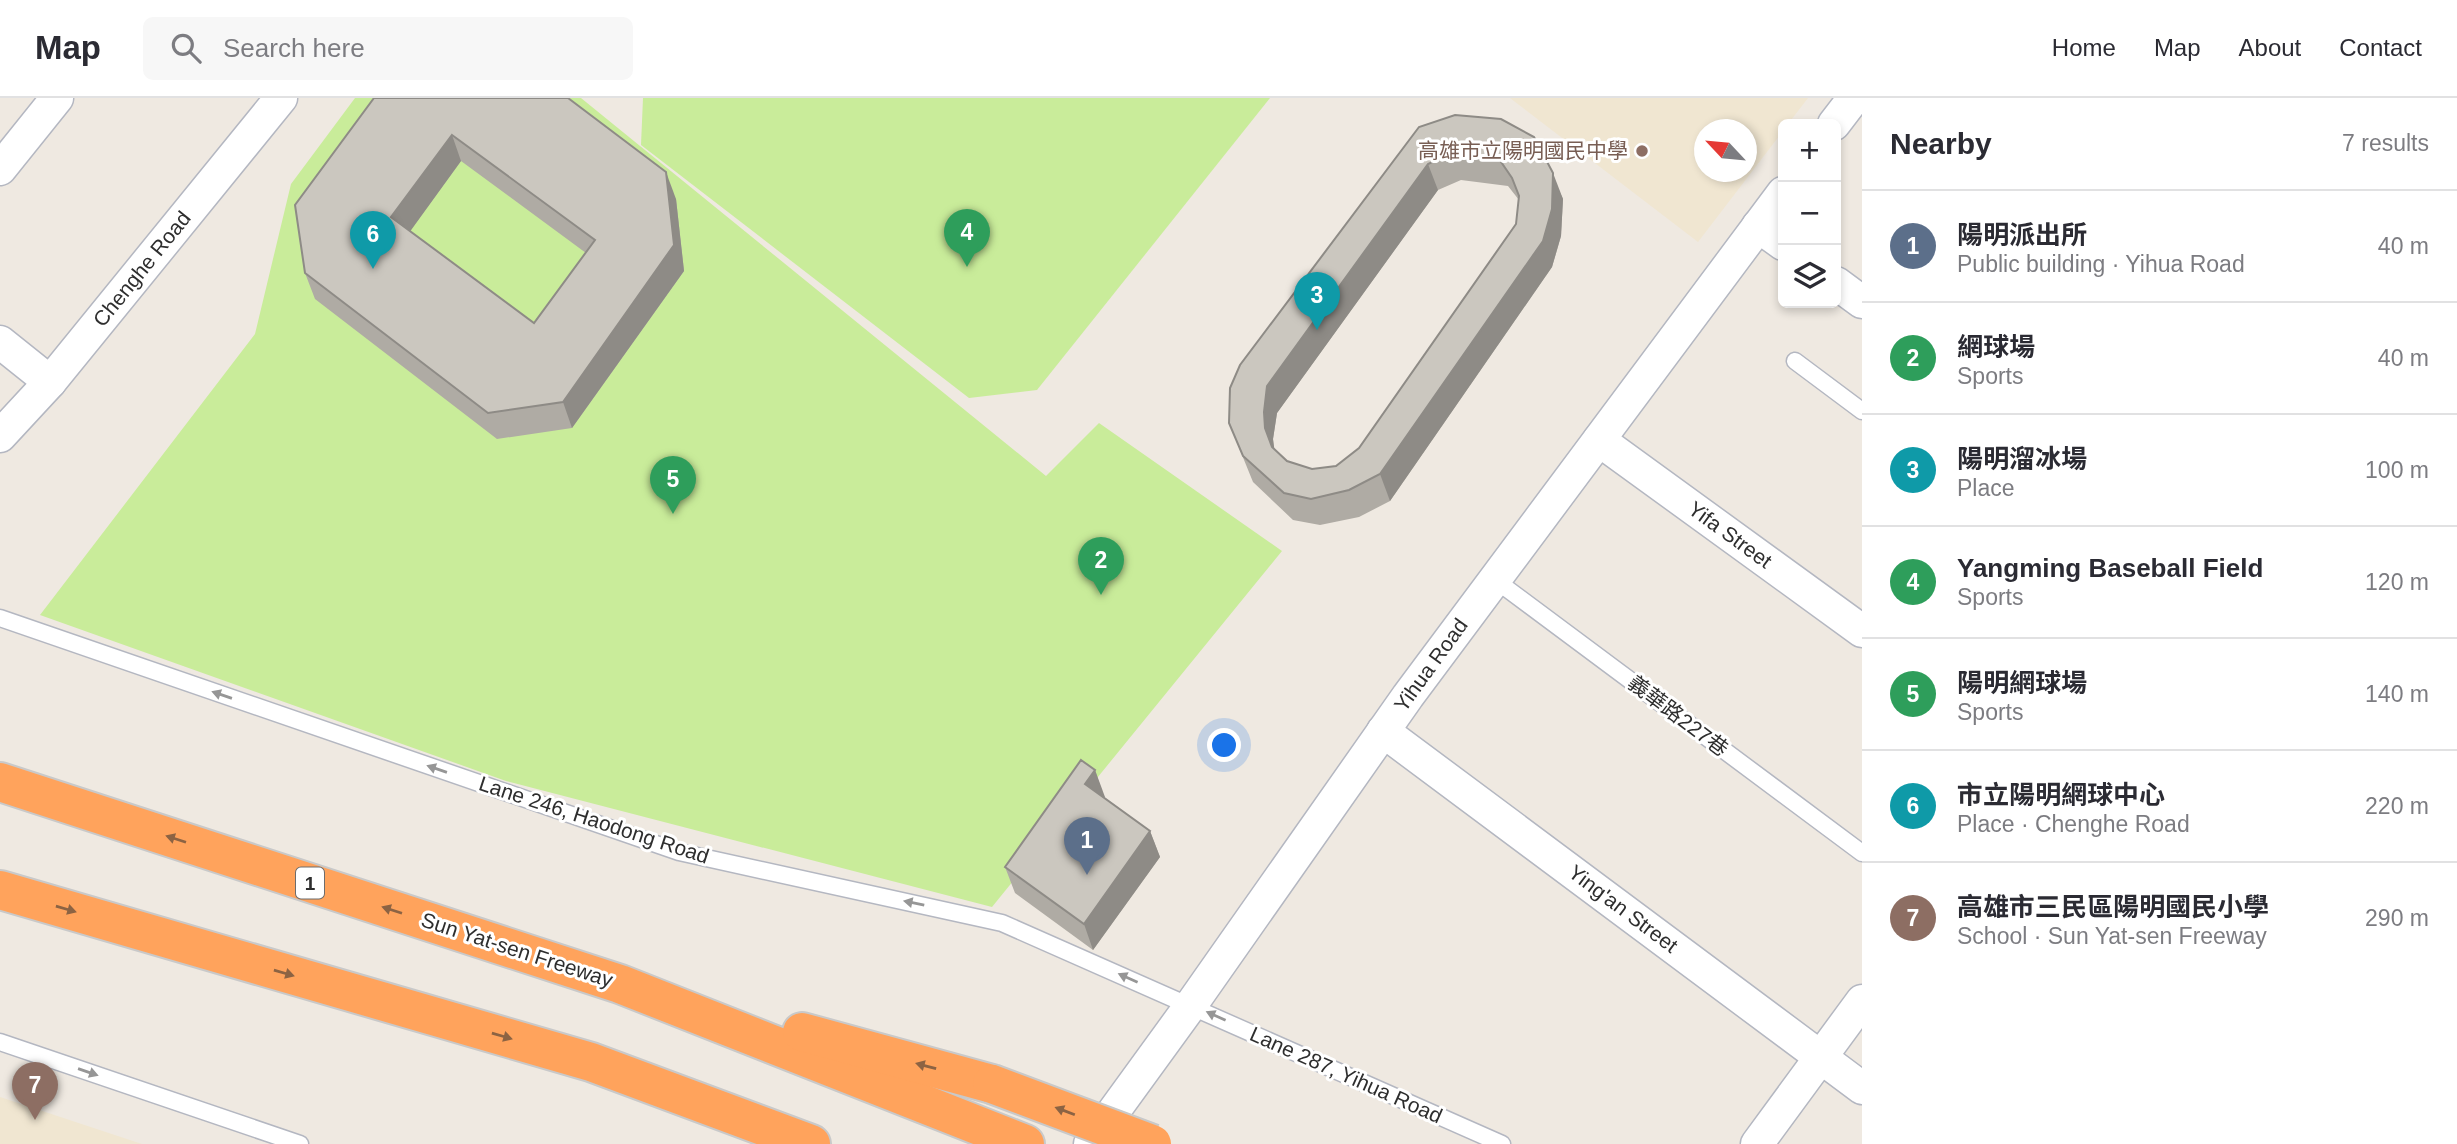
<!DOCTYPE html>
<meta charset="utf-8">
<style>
body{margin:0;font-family:Helvetica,"Noto Sans TC",sans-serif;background:#f7f7f7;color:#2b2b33}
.controls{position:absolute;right:21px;top:21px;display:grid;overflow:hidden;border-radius:10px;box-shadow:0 4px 10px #0003}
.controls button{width:63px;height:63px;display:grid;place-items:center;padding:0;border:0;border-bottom:2px solid #e1e1e2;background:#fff;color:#2b2b33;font:35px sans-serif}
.compass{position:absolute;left:1694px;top:21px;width:63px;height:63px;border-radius:50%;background:#fff;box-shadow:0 4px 10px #0003;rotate:296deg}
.you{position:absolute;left:1225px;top:648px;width:24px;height:24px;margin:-18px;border:5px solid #fff;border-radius:50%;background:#1a73e8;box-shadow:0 0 0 10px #1a73e833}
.badge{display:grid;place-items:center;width:46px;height:46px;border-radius:50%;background:#4264fb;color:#fff;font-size:23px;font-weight:700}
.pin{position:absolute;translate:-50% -58px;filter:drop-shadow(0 2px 4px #0008)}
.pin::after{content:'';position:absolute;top:37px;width:24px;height:21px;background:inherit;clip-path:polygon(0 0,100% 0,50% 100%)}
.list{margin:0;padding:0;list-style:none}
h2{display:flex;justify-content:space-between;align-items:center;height:91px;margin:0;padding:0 28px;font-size:30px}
h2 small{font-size:23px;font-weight:400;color:#7c7c81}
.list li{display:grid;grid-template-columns:46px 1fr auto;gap:21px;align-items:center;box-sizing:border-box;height:112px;padding:0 28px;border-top:2px solid #e1e1e2}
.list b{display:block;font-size:26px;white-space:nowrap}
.list p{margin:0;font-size:23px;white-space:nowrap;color:#7c7c81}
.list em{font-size:23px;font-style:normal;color:#7c7c81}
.icon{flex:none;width:38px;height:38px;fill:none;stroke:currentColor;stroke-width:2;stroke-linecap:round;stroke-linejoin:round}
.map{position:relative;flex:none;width:1862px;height:1046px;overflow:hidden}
header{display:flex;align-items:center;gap:42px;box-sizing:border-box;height:98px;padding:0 35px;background:#fff;border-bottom:2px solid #e1e1e2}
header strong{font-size:33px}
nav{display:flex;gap:38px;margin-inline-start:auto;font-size:24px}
.search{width:490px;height:63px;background:#f7f7f7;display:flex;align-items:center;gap:18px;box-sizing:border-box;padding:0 24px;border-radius:10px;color:#7c7c81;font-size:26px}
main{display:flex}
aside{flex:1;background:#fff}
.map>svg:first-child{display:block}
.education{fill:#f0e6d1;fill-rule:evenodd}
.pitch{fill:#c9ec9a}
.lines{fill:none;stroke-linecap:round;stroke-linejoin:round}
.lane-casing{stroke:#b4b7c1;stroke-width:19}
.street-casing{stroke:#b4b7c1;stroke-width:35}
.highway-casing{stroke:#c9c9c9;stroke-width:42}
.lane{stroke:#fff;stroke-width:16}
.street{stroke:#fff;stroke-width:32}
.highway{stroke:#ffa35c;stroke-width:38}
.highway-bridge-casing{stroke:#c9c9c9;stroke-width:42;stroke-linecap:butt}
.highway-bridge{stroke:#ffa35c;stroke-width:38}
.wall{fill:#afaba4;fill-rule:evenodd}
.shaded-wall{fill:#8e8b86}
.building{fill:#cbc7bf;stroke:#8e8b86;stroke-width:2;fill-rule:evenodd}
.oneway{fill:#969696}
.oneway2{fill:#8c6343}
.education-dot{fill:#8d6e63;stroke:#fff;stroke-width:2.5}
.labels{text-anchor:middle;stroke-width:6;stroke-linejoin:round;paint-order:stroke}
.shield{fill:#fff;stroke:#6d6d6d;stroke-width:2}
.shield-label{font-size:19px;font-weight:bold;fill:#2e2e2e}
.education-label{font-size:21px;fill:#785e54;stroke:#fff;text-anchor:end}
.street-label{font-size:21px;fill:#2e2e2e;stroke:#fff}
</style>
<header>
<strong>Map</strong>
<div class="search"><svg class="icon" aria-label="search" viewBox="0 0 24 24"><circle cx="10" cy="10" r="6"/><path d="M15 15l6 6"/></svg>Search here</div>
<nav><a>Home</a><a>Map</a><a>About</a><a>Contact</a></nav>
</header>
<main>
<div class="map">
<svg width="1862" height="1046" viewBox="0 0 1862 1046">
<rect width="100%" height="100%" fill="#efe9e1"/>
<g class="education">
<path d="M1510 0H1808L1788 26H1783V33L1698 144ZM1704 32H1746V74H1704Z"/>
<polygon points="0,999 142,1046 0,1046"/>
</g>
<g class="pitch">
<polygon points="355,0 581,0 1046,378 1099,325 1282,453 992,809 506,683 40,517 255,236 291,86"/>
<polygon points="643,0 1270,0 1037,292 969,300 641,47"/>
</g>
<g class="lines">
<defs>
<g id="lane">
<polyline points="1795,263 1862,313"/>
<polyline points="1494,481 1862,755"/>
<polyline points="0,520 679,754 1002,825 1502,1046"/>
<polyline points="0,944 300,1046"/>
</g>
<g id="street">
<polyline points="1834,26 1854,0"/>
<polyline points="0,71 57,0"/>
<polyline points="1758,128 1783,146"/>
<polyline points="1836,185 1862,204"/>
<polyline points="0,244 50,284"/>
<polyline points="0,338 50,284 281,0"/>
<polyline points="1599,342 1862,533"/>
<polyline points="1383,633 1862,990"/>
<polyline points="1090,1046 1191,907 1408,598 1783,95"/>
<polyline points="1757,1046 1862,903"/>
</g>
<g id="highway">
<polyline points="0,684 620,886 1025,1046"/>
<polyline points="0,792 591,964 811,1046"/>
<polyline points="802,934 992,986"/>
</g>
</defs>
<use href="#lane" class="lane-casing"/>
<use href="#street" class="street-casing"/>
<use href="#highway" class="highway-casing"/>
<use href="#lane" class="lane"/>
<use href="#street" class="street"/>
<use href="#highway" class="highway"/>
<defs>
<polyline id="highway-bridge" points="992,986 1152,1046"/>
</defs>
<use href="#highway-bridge" class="highway-bridge-casing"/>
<use href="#highway-bridge" class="highway-bridge"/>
</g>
<g class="wall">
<path d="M374 0 676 101 684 173 572 330 497 341 315 201 305 175ZM461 63 586 155 534 225 410 133Z"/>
<path d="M1419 29 1534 39 1563 101 1561 138 1552 169 1390 403 1359 419 1320 427 1293 422 1253 384 1229 325ZM1461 82 1508 88 1519 102 1516 126 1359 350 1336 368 1312 371 1287 363 1274 352 1273 341 1277 315 1438 92Z"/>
<polygon points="1095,672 1104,699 1150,733 1160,759 1093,852 1015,795 1005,769"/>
</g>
<g class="shaded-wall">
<polygon points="452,37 461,63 401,146 391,119"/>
<polygon points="1428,66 1438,92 1277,315 1273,341 1275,356 1281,376 1265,330 1264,314 1267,288"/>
<polygon points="666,74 676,101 684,173 572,330 563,304"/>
<polygon points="1553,75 1563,101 1561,138 1552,169 1390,403 1380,376"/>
<polygon points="1095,672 1105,699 1095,712 1085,686"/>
<polygon points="1150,733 1160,759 1093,852 1084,826"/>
</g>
<g class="building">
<path d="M374 0H568L666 74 674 147 563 304 488 315 305 175 295 107ZM452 37 595 142 534 225 391 119Z"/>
<path d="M1455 17 1501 21 1534 39 1553 75 1552 111 1543 143 1380 376 1349 392 1311 401 1284 395 1243 358 1229 325 1230 290 1240 267 1419 29ZM1451 55 1499 61 1512 80 1519 98 1516 126 1359 350 1336 368 1312 371 1287 363 1272 349 1265 330 1264 314 1267 288 1428 66Z"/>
<polygon points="1081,662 1095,672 1085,686 1150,733 1084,826 1005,769"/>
</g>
<defs><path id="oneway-solid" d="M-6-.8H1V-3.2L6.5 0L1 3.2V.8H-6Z" transform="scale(1.75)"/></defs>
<g class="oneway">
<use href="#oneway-solid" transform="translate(222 597) rotate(-161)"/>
<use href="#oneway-solid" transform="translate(437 671) rotate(-161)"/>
<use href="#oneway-solid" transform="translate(914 805) rotate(-168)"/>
<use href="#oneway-solid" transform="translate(1128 880) rotate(-156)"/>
<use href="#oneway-solid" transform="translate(1216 918) rotate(-156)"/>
<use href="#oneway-solid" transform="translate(88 974) rotate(19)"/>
</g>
<g class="oneway2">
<use href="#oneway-solid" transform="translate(176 741) rotate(-162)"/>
<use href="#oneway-solid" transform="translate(66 811) rotate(16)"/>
<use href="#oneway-solid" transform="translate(392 812) rotate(-162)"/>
<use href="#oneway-solid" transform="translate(284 875) rotate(16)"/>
<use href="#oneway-solid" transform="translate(502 938) rotate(16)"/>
<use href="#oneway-solid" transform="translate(926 968) rotate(-165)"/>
<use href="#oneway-solid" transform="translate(1065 1013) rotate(-159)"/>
</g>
<circle class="education-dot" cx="1642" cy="53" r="7"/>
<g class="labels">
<rect class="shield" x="296" y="769.5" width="28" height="31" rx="5"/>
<g class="shield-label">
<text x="310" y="792">1</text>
</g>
<g class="education-label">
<text x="1628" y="60">高雄市立陽明國民中學</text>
</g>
<g class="street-label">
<text transform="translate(142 171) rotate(-51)" y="7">Chenghe Road</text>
<text transform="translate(1730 437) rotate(36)" y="7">Yifa Street</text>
<text transform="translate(1431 567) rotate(-54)" y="7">Yihua Road</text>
<text transform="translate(1678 618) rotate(37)" y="7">義華路227巷</text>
<text transform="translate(594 722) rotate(18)" y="7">Lane 246, Haodong Road</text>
<text transform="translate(1623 811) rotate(37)" y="7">Ying'an Street</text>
<text transform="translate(517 852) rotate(18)" y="7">Sun Yat-sen Freeway</text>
<text transform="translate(1346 977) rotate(24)" y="7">Lane 287, Yihua Road</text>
</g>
</g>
</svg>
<div class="controls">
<button>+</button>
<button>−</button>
<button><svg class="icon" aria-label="layers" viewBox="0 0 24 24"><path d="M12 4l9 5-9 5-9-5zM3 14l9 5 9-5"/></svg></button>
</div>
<svg class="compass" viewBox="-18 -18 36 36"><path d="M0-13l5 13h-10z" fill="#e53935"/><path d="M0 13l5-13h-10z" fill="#7c7c81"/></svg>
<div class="you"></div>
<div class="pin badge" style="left:1087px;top:777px;background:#5c6f8a">1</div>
<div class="pin badge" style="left:1101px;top:497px;background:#2e9e5b">2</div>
<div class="pin badge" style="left:1317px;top:232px;background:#0f9aa8">3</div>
<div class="pin badge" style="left:967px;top:169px;background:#2e9e5b">4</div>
<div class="pin badge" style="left:673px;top:416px;background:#2e9e5b">5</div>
<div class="pin badge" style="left:373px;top:171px;background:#0f9aa8">6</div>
<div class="pin badge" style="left:35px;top:1022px;background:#8d6e63">7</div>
</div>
<aside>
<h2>Nearby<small>7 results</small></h2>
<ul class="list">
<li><span class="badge" style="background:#5c6f8a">1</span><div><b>陽明派出所</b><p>Public building · Yihua Road</p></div><em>40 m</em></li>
<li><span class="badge" style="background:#2e9e5b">2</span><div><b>網球場</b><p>Sports</p></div><em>40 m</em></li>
<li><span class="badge" style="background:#0f9aa8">3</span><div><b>陽明溜冰場</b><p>Place</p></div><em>100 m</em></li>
<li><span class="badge" style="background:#2e9e5b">4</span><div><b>Yangming Baseball Field</b><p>Sports</p></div><em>120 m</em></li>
<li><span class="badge" style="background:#2e9e5b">5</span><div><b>陽明網球場</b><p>Sports</p></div><em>140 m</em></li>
<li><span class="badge" style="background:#0f9aa8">6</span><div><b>市立陽明網球中心</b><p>Place · Chenghe Road</p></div><em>220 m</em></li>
<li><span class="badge" style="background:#8d6e63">7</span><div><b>高雄市三民區陽明國民小學</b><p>School · Sun Yat-sen Freeway</p></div><em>290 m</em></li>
</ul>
</aside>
</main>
